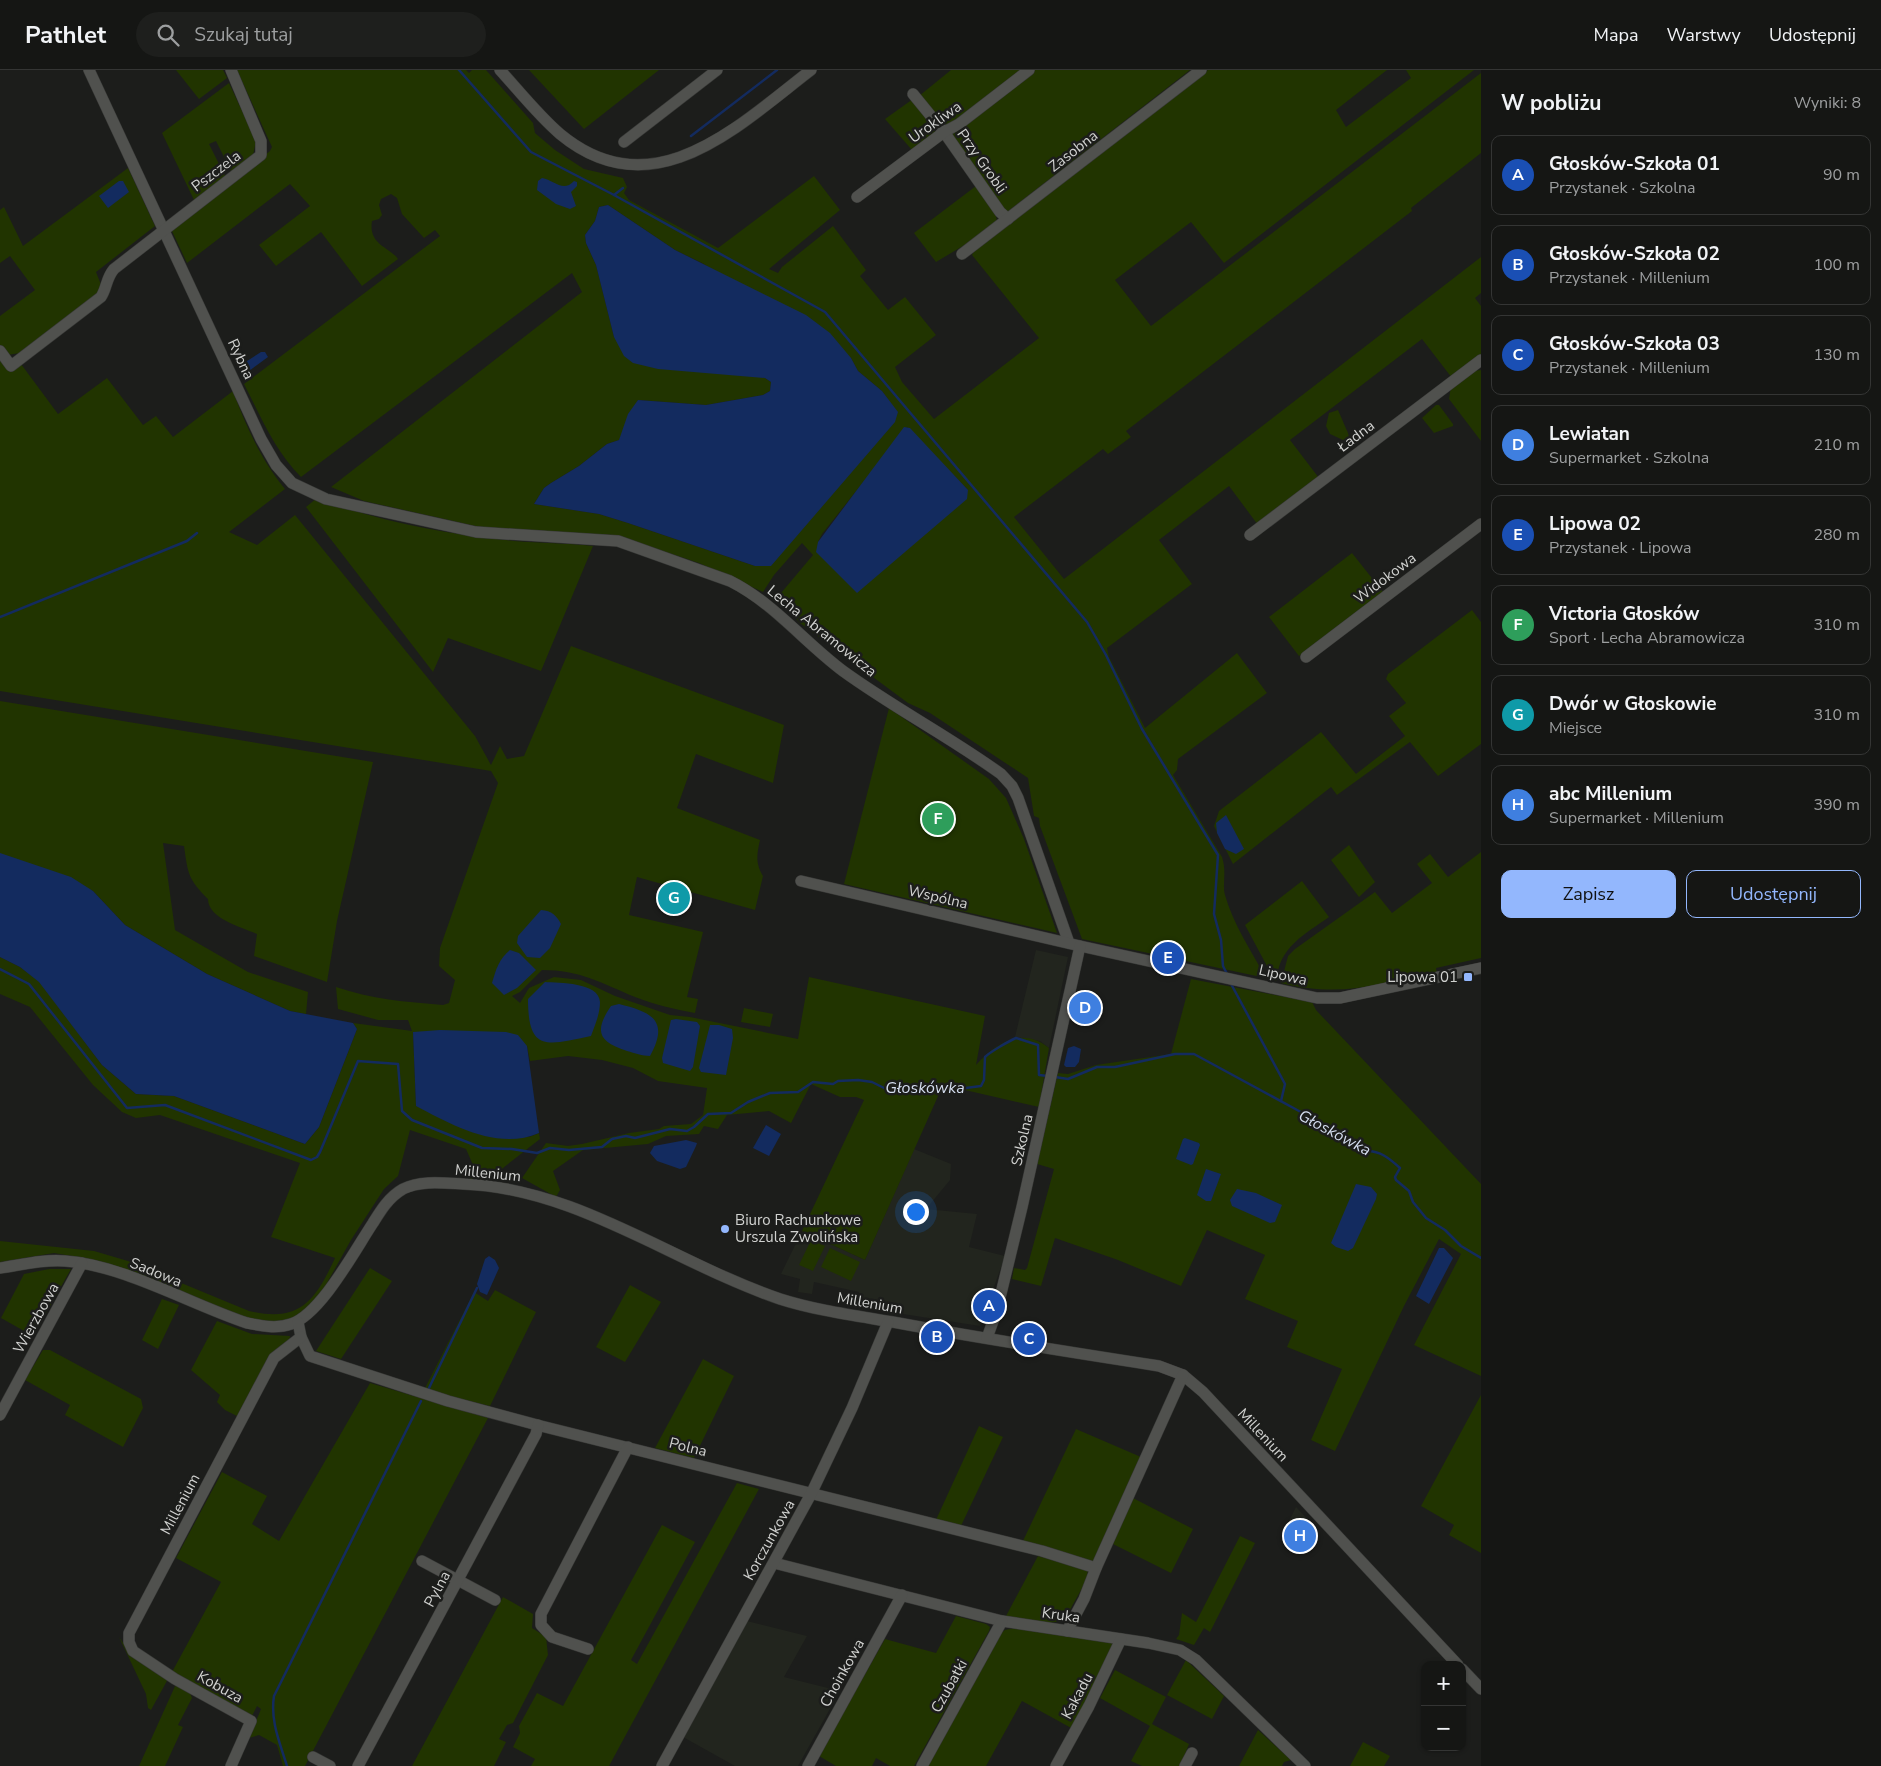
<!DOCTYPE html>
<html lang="pl">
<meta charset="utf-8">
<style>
body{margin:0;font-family:"Nunito Sans",sans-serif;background:#1e1f1d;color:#f1f3f6}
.controls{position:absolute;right:15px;bottom:15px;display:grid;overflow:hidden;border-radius:10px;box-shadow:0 1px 4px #0004}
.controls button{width:45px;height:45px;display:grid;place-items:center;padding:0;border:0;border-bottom:1px solid #343534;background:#151614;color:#f1f3f6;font:25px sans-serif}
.you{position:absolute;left:915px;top:1141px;width:18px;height:18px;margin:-12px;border:4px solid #fff;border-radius:50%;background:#1a73e8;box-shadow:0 0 0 8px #1a73e833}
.badge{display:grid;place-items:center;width:32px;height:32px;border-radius:50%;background:#93b7fd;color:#fff;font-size:16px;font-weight:700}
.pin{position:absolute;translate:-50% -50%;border:2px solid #fff;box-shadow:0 1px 5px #0006}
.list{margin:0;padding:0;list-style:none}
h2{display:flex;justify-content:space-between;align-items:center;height:65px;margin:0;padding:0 20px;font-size:21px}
h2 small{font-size:16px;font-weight:400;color:#9d9fa0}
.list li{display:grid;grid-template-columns:32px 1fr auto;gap:15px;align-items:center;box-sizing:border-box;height:80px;margin:0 10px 10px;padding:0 10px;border:1px solid #343534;border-radius:10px}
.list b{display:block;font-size:19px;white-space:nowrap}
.list p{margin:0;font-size:16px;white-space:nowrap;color:#9d9fa0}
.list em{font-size:16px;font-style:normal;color:#9d9fa0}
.actions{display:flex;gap:10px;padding:15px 20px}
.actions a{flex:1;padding:11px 0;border:1px solid #93b7fd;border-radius:10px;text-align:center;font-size:18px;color:#93b7fd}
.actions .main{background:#93b7fd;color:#111}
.icon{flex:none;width:28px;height:28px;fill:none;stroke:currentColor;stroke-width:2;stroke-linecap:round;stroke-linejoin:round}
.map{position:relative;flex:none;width:1481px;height:1696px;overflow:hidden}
header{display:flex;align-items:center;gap:30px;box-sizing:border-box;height:70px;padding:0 25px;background:#151614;border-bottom:1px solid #343534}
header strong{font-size:24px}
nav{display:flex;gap:28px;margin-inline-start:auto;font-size:18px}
.search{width:350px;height:45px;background:#1e1f1d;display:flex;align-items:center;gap:12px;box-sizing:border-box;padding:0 18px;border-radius:28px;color:#9d9fa0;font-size:19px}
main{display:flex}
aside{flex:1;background:#151614}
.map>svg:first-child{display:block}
.built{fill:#22251e}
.green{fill:#213400;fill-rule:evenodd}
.water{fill:#132b5f}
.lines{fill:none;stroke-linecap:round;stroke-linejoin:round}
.stream{stroke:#132b5f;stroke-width:2.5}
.minor-casing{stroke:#373836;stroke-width:12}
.minor{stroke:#50514e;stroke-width:11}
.poi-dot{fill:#93b7fd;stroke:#1c1d1b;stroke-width:2}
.labels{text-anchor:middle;stroke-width:5;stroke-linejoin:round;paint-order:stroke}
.street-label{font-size:15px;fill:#d1d2d0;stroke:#1c1d1b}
.poi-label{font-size:15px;fill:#d1d2d0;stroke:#1c1d1b;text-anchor:end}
.water-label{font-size:16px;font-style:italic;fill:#d5deef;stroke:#1c1d1b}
</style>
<header>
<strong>Pathlet</strong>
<div class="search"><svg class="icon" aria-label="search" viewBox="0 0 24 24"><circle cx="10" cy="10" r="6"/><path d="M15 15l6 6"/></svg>Szukaj tutaj</div>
<nav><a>Mapa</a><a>Warstwy</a><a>Udostępnij</a></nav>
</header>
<main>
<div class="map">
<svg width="1481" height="1696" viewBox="0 0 1481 1696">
<rect width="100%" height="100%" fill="#1c1d1b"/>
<g class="built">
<polygon points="1036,880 1068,887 1049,978 1040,971 1015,967"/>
<polygon points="914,1079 951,1094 950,1110 926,1139 977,1144 969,1177 1005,1186 980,1256 858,1237 859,1222 814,1212 812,1224 798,1222 800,1209 781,1204 802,1161 865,1190"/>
<polygon points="1296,1437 1312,1454 1302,1473 1305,1464 1299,1460 1294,1469 1283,1463"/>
<polygon points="747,1551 807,1566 784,1607 840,1621 798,1696 735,1696 683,1667"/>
</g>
<g class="green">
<polygon points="176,0 223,0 227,8 199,29"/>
<path d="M237 0H466L469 3 472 0H486L533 53 535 63 555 80 584 99 623 108 627 117 624 123 629 130 718 178 814 106 840 140 769 199 778 203 782 197 833 156 866 200 860 206 888 240 905 227 936 265 895 297 902 312 934 349 1039 268 972 185 974 181 1208 0H1387L1336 40 1346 57 1411 8 1406 0H1474L1224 193 1191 152 1115 210 1151 256 1481 3V83L1411 138 1412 141 1126 361 1131 367 1108 384 1103 379 1014 447 1064 509 1481 187V223L1475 228 1481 236V286L1452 308 1422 269 1290 370 1319 408 1258 455 1229 416 1159 470 1192 514 1107 578 1109 587 1145 658 1237 583 1267 623 1178 689 1177 700 1173 705 1222 787C1227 802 1222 814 1225 825 1233 854 1252 882 1266 908L1082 869 1040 756 1039 748 1034 746 1028 708 930 643 908 633 800 553 778 530 781 523 813 485 802 473 774 505 763 522 699 493 615 465 517 462 480 457 364 431 331 417 582 222 572 203 301 407C275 381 261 347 244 314L440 166 435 160 424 168 402 144 397 128 391 124 381 129 379 135 382 145 379 149 372 151C368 175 390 177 398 189L362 216 321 162 276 196 259 175 310 136 290 114 187 193 171 159 270 81 272 77ZM608 135 675 180 702 193 851 288 858 301 882 321 897 342 755 496 628 453 599 444 534 434 544 418 551 413 579 396 607 374 619 370 638 330 706 335 763 325 770 321 771 312 765 308 614 267 596 195 586 173 585 165 595 151 599 137ZM907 357 968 420 818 472 822 464Z"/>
<polygon points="529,0 659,0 584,59"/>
<polygon points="951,0 1024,0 948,58 919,26"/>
<polygon points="1034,0 1190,0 1007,142 1003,140 951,68 952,63"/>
<polygon points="229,13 256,71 253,85 231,101 216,71 209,74 225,106 194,130 162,63"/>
<polygon points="913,29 935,60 935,63 912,80 885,49"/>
<polygon points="128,98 155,156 96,202 102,217 101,223 20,283 7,285 0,276 0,246 35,220 10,186 0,193 0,140 4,137 23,176"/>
<polygon points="976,116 996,146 997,152 993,158 936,192 914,163"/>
<path d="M0 289 10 302 21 294 58 344 107 308 143 355 156 346 173 367 233 321C246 356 261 390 285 419L229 462 257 475 295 445 475 666 491 695 500 676 507 689 524 686 571 576 784 655 773 713 696 684 677 738 760 770C757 784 755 793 763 806L755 840 637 807 629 845 703 862 687 927 698 929 695 943C674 939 655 935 635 927 601 913 580 900 542 900L520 922 512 926 520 933 529 918 554 907 581 910 615 926 670 945 690 947 798 969 809 907 985 946 976 995C996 973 1022 956 1049 978L1039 1037 943 1015 865 1190 802 1161 864 1030 856 1027H840L811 1014 791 1053 769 1041 727 1045 718 1059 704 1056 699 1064 666 1066 648 1074 583 1080 553 1101 560 1120 556 1127 522 1108 546 1073 568 1076 582 1074 629 1063 659 1059 664 1056 691 1054 703 1045 707 1018 658 1011 633 998 602 990 568 986 530 991 527 976 413 962 416 1036 529 1067 539 1063 540 1069 489 1109 469 1110 473 1095 466 1079 410 1060 398 1106 384 1119 351 1170 323 1220 312 1234 298 1246 283 1252 253 1250 84 1188 54 1183 0 1192V1171L94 1181 128 1191 249 1241C300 1253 315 1231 335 1188L271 1167 300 1093 160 1045 136 1048 122 1042 93 1015 30 937 0 924V887L20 897 40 912 102 995 136 1024 174 1026 305 1074 319 1057 357 959 353 953 412 961 408 950H378L338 939 336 917C371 929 406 932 443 935L449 933 455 910 439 896 440 878 498 713 491 701 0 621Z"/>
<polygon points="1481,300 1481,371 1449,329 1451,316 1473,301"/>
<polygon points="1436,335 1439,335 1453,354 1453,356 1434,363 1422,348"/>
<polygon points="1338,340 1348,363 1349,367 1343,370 1330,364 1326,356 1329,343"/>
<path d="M317 428C379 452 448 464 514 471 540 473 567 473 593 476L541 601 448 568 433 602 306 437Z"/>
<polygon points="1352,483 1383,522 1299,586 1269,547"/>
<polygon points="1472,540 1481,552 1481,674 1438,706 1410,672 1337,725 1331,717 1233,794 1214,756 1219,741 1321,662 1356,704 1405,666 1389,646 1406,633 1386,609 1388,604"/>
<path d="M0 631 373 692 337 851 327 912 254 886 257 864C242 857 208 849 208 829 188 809 188 804 184 776L163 773 175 860 248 902 308 922 306 944 290 941 207 904 125 855 93 821 0 785Z"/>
<polygon points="889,638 989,709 1006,728 1024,769 1057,863 844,814"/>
<polygon points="1349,775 1375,812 1359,827 1331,790"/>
<path d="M1481 782V888L1436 898 1437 903C1379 914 1340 928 1281 913L1288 886 1295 879 1375 822 1392 843 1432 813 1417 794 1430 784 1448 807Z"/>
<path d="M1302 811 1329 847C1305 864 1278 878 1277 910L1275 911 1245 855Z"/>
<polygon points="1191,909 1312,932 1316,940 1481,1114 1481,1306 1414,1275 1461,1184 1439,1169 1404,1236 1335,1381 1311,1370 1342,1299 1287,1277 1298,1251 1245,1229 1265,1185 1207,1160 1181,1216 1118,1190 1055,1168 1041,1216 1012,1209 1014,1198 1025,1200 1027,1198 1054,1099 1037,1094 1058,1003 1068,1004 1096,995 1171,984"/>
<polygon points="744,938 773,944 770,957 741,952"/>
<polygon points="811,1170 825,1176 813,1201 799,1195"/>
<polygon points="830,1178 860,1192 851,1211 821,1197"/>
<polygon points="370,1198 392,1211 341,1289 316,1281"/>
<polygon points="49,1199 71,1199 33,1266 1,1248 24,1204"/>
<polygon points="630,1215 661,1232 625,1292 596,1277"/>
<polygon points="495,1220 536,1242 490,1336 424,1320 474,1222 488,1231"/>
<polygon points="162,1229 179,1235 158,1279 142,1270"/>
<polygon points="217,1251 252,1264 290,1266 289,1272 239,1347 225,1340 217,1332 220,1325 191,1300"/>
<polygon points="43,1280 50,1280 141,1329 143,1338 123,1377 65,1345 70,1335 25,1310"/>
<polygon points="703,1289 734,1306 694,1388 655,1378"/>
<polygon points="370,1313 488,1348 305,1696 283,1696 277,1675 259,1665 249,1668 261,1639 257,1636 252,1646 172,1602 221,1512 176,1488 222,1402 267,1426 252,1454 279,1471"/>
<polygon points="1481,1325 1481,1483 1449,1465 1454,1455 1421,1436"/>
<polygon points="979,1356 1003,1367 960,1458 935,1452"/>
<polygon points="1076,1359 1141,1387 1093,1492 1022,1473"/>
<polygon points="737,1413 759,1419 609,1696 531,1696 535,1689 513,1677 520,1663 519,1656 537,1623 563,1636 662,1455 695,1472 631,1590 637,1594"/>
<polygon points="1133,1428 1193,1459 1171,1503 1113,1474"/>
<polygon points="1240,1466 1255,1473 1210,1562 1204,1558 1194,1575 1176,1569 1179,1565 1182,1543 1196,1552"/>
<polygon points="1038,1486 1088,1500 1086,1511 1067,1545 1061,1551 1049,1553 1006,1546"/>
<polygon points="503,1527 533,1544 532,1558 546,1567 548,1585 513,1653 507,1655 499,1669 506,1672 494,1696 412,1696"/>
<polygon points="956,1546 986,1554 990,1557 989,1561 914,1696 890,1696 876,1688 872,1696 836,1696 819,1686 885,1569 936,1583"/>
<polygon points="1015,1558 1115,1573 1073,1659 1022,1631 986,1696 926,1696 999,1565 1005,1560"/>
<polygon points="119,1567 132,1586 168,1609 151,1640 148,1638 146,1624"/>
<polygon points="1186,1590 1224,1626 1212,1649 1167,1625"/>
<polygon points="1115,1600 1166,1627 1152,1654 1189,1674 1180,1696 1142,1696 1131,1691 1150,1656 1100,1628"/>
<polygon points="176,1614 189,1621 192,1628 178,1655 183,1657 165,1696 139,1696"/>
<polygon points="1258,1660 1291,1690 1284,1692 1282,1696 1239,1696"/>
<polygon points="1363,1672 1390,1686 1384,1696 1350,1696"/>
</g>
<g class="water">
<path d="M542 108C554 110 563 123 574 111L577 112V116L571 122 576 136 570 139 556 134 537 120 538 111Z"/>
<polygon points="119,111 123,111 129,122 108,138 99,126"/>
<polygon points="608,135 675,180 806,245 830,263 851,288 858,301 882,321 898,342 895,352 771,496 755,496 628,453 599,444 534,434 544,418 551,413 579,396 607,374 619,370 628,344 638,330 706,335 763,325 770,321 771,312 765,308 658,299 633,293 624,286 614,267 596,195 586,173 585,165 595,151 599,137"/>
<polygon points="261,282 265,282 268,287 245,304 242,303 240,298 241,295"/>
<polygon points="904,357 910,358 968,420 967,429 960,435 857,523 816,482 818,472"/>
<polygon points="1226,745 1244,779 1236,784 1225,779 1217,763 1216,753"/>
<polygon points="0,783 71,807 93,821 125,855 207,904 290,941 353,953 357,959 319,1057 305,1074 174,1026 136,1024 102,995 39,912 20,897 0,887"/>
<path d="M541 840C552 841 556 845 561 854L550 878 540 888 527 887 517 873 518 866Z"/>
<path d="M510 880 519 883 536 900 517 918 504 925 492 913C496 899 499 889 510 880Z"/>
<path d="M545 912C559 913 599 912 600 932 600 944 595 955 591 966 547 975 528 983 528 929Z"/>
<path d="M619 934C651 942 670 950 650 986 642 986 635 983 627 981 598 972 594 961 611 936Z"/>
<polygon points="676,949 697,952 700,956 693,997 690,1001 663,993 662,988 671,950"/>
<polygon points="710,955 719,955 732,959 733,968 726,1005 701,1002 699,998"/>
<path d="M440 960 506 962 518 965 527 976 539 1063C498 1081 452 1055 416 1036L413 962Z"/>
<polygon points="1074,976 1081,979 1079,992 1075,997 1066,997 1064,995 1068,978"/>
<polygon points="766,1055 781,1064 769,1086 753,1078"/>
<polygon points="1185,1068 1199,1073 1200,1075 1193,1094 1191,1095 1176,1089 1183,1069"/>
<polygon points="686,1070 697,1073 696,1076 686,1097 680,1099 657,1091 650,1083 654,1076"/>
<polygon points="1206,1099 1221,1104 1211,1131 1206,1131 1197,1125"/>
<polygon points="1356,1114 1371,1117 1377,1124 1376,1129 1353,1178 1348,1181 1336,1177 1331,1173"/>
<polygon points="1237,1119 1256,1123 1282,1135 1275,1152 1270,1153 1232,1136 1230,1130"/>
<polygon points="1439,1178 1444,1178 1453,1188 1429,1234 1416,1226"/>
<polygon points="489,1186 495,1190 499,1198 487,1225 480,1222 477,1214 485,1189"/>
</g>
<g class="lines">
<g class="stream">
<polyline points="459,0 531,82 614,125 825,242 1087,552 1106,585 1142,659 1218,785 1214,844 1221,870 1223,896 1227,904"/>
<polyline points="691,66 777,0"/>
<polyline points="614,125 623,118"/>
<polyline points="0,547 187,471 197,463"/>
<path d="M0 899 29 914 127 1038 165 1035 311 1090 317 1087 320 1082 358 991 398 994 402 1041 412 1050 482 1078 512 1079 537 1083 550 1078 569 1080 602 1077 612 1069 626 1066 635 1068 670 1059 687 1061 694 1057 708 1044 731 1043 748 1032 770 1023 798 1022 813 1012 833 1014 838 1011 858 1010 872 1012 886 1019 940 1015 958 1019 981 1016 984 1010 985 987C990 982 1009 971 1016 968L1038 975 1039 1005 1048 1006"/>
<polyline points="1230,912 1285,1014 1281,1031"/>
<path d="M1055 1007 1068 1009 1097 997H1115L1175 984H1194L1299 1041 1365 1081C1380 1080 1390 1089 1400 1098L1395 1107 1396 1110 1409 1121 1413 1132 1426 1148 1445 1160 1461 1176 1481 1188"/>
<polyline points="429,1318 477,1218"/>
<path d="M287 1696C280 1673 270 1651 274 1626L421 1331"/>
</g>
<defs>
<g id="minor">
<path d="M89 0 261 369 276 395 292 413 326 429 476 462 618 471 730 511C774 533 804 572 843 601 894 638 950 667 1001 704L1012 716 1018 728 1069 873"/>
<path d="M500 0C520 22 538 45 560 64 653 141 738 56 811 0"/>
<polyline points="913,24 944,62 1000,142 1008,149"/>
<polyline points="624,72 717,0"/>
<polyline points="857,127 944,62 959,54 1029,0"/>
<polyline points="962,184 1201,0"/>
<path d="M0 281 11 296 101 227C107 218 106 208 114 199L261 85V71L231 0"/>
<polyline points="1250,465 1481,290"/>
<polyline points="1306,587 1481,454"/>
<polyline points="801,811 1080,876 1317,928 1340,928 1481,898"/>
<path d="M0 1198C21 1195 43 1189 65 1191 123 1195 190 1234 247 1253 261 1256 277 1259 291 1254 321 1244 355 1180 373 1153 381 1140 389 1127 403 1119 420 1110 444 1113 463 1114 577 1118 674 1193 780 1229 821 1242 866 1247 909 1255 992 1270 1075 1283 1159 1296L1183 1305 1203 1322 1458 1595"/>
<polyline points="298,1252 301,1267 310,1286 448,1331 541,1356 1042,1481 1096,1498"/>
<polyline points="987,1268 997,1240 1022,1137 1080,876"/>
<polyline points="0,1345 82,1193"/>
<polyline points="422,1491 495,1530"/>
<polyline points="774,1493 1002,1551 1148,1573 1180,1580 1196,1590 1305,1696"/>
<polyline points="1067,1561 1084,1529 1096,1498 1183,1305"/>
<polyline points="588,1579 552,1567 541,1555 541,1544 628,1377"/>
<polyline points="1462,1599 1481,1619"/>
<polyline points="313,1687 330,1696"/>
<polyline points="231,1696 251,1651 175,1609 133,1581 129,1572 129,1563 274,1288 301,1267"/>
<polyline points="358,1696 536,1364 538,1355"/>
<polyline points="662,1696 811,1424 852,1338 888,1252"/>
<polyline points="808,1696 902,1525"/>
<polyline points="922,1696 1002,1551"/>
<polyline points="1056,1696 1089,1636 1121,1569"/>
<polyline points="1185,1696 1192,1683"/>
</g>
</defs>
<use href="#minor" class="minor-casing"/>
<use href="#minor" class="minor"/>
</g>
<g class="poi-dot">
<rect x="1463" y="902" width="10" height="10" rx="2.5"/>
<circle cx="725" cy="1159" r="5"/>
</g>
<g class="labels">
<g class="street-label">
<text transform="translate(935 52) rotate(-35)" y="5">Urokliwa</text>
<text transform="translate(1073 81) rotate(-38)" y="5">Zasobna</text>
<text transform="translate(982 91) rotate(55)" y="5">Przy Grobli</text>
<text transform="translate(216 101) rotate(-37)" y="5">Pszczela</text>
<text transform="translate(241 289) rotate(65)" y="5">Rybna</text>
<text transform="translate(1356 366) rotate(-37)" y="5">Ładna</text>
<text transform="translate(1385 508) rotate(-37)" y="5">Widokowa</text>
<text transform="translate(822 561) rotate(39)" y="5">Lecha Abramowicza</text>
<text transform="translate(938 827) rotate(13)" y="5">Wspólna</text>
<text transform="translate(1283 905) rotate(13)" y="5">Lipowa</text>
<text transform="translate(1022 1070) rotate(-77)" y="5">Szkolna</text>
<text transform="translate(488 1103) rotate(6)" y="5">Millenium</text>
<text transform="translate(156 1202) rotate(22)" y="5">Sadowa</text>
<text transform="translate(870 1233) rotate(10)" y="5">Millenium</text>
<text transform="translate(36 1248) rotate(-61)" y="5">Wierzbowa</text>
<text transform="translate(1263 1365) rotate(47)" y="5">Millenium</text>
<text transform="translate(688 1377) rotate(14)" y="5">Polna</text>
<text transform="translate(180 1434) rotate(-62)" y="5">Millenium</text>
<text transform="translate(769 1470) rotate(-61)" y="5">Korczunkowa</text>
<text transform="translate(437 1519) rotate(-62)" y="5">Pylna</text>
<text transform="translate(1061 1545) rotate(8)" y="5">Kruka</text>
<text transform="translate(842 1603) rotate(-61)" y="5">Choinkowa</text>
<text transform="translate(949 1616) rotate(-61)" y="5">Czubatki</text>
<text transform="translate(220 1617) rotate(29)" y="5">Kobuza</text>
<text transform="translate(1077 1626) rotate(-62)" y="5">Kakadu</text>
</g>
<g class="poi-label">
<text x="1458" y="912">Lipowa 01</text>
<text x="735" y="1155" text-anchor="start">Biuro Rachunkowe<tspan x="735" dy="17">Urszula Zwolińska</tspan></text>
</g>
<g class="water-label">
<text x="925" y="1023">Głoskówka</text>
<text transform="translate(1335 1062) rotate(28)" y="6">Głoskówka</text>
</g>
</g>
</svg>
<div class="controls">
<button>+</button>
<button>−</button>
</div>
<div class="you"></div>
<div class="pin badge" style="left:989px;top:1236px;background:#1a4fb4">A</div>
<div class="pin badge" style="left:937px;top:1267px;background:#1a4fb4">B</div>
<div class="pin badge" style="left:1029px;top:1269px;background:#1a4fb4">C</div>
<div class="pin badge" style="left:1085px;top:938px;background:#3f7fe0">D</div>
<div class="pin badge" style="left:1168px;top:888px;background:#1a4fb4">E</div>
<div class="pin badge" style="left:938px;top:749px;background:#2e9e5b">F</div>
<div class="pin badge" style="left:674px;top:828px;background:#0f9aa8">G</div>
<div class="pin badge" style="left:1300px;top:1466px;background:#3f7fe0">H</div>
</div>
<aside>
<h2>W pobliżu<small>Wyniki: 8</small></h2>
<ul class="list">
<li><span class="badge" style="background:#1a4fb4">A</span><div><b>Głosków-Szkoła 01</b><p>Przystanek · Szkolna</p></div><em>90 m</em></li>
<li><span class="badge" style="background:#1a4fb4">B</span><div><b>Głosków-Szkoła 02</b><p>Przystanek · Millenium</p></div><em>100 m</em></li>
<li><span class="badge" style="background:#1a4fb4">C</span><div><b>Głosków-Szkoła 03</b><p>Przystanek · Millenium</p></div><em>130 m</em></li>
<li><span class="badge" style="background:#3f7fe0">D</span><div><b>Lewiatan</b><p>Supermarket · Szkolna</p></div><em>210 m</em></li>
<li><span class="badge" style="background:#1a4fb4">E</span><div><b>Lipowa 02</b><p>Przystanek · Lipowa</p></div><em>280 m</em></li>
<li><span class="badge" style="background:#2e9e5b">F</span><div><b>Victoria Głosków</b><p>Sport · Lecha Abramowicza</p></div><em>310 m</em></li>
<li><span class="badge" style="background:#0f9aa8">G</span><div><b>Dwór w Głoskowie</b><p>Miejsce</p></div><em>310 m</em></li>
<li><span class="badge" style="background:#3f7fe0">H</span><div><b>abc Millenium</b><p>Supermarket · Millenium</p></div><em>390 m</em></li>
</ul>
<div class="actions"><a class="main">Zapisz</a><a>Udostępnij</a></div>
</aside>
</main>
